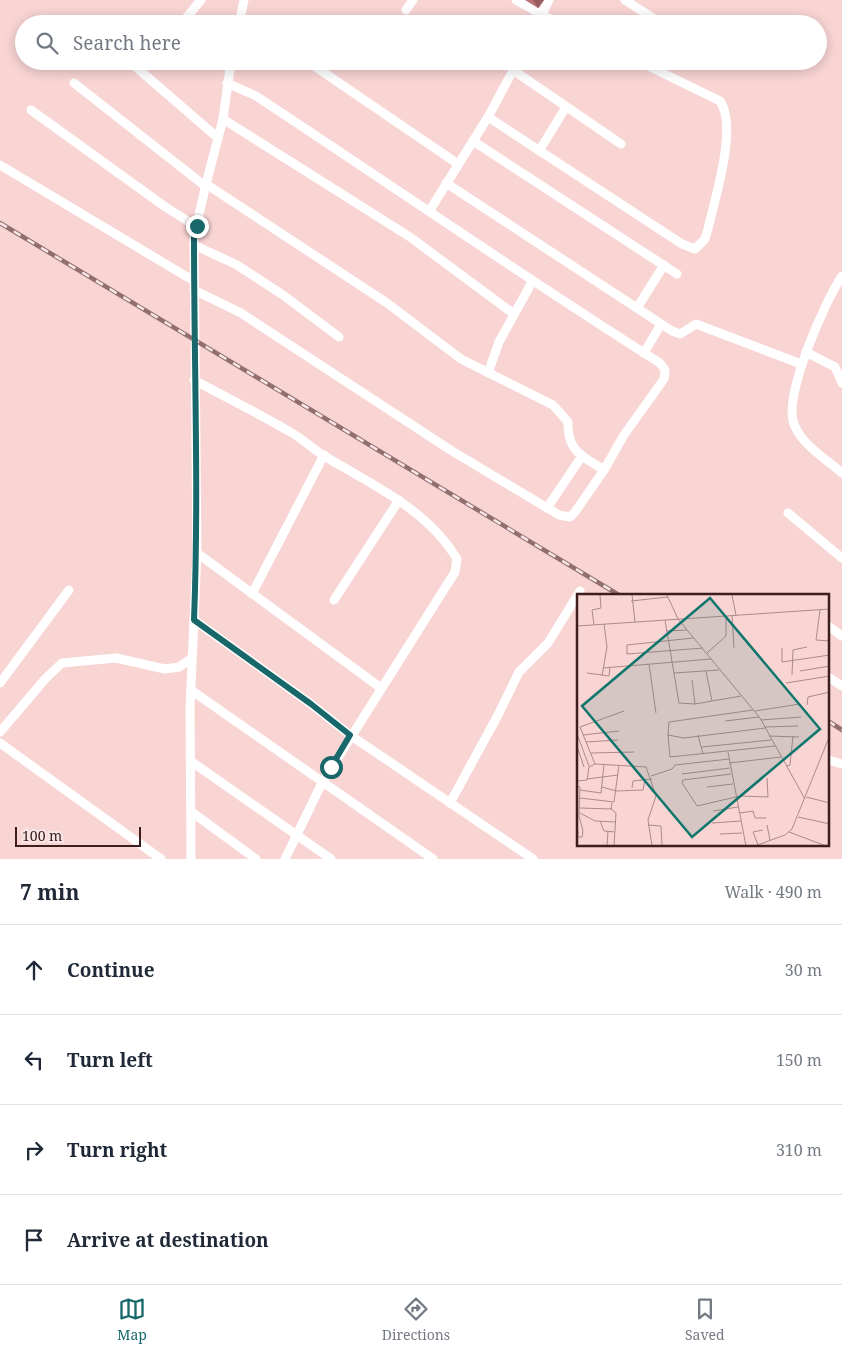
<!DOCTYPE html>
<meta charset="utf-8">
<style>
body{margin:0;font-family:"Noto Serif",serif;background:#f2f2f3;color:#1f2937}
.scale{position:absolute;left:15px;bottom:12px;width:126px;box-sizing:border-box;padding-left:5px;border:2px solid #3d1d1e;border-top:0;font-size:14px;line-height:18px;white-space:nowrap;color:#3d1d1e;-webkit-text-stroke:4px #f8e6e6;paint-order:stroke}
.stop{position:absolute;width:15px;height:15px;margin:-11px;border:4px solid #18676a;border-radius:50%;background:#fff}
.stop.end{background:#18676a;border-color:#fff;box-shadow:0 1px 5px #0008}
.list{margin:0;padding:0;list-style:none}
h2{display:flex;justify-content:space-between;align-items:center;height:65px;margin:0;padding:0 20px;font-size:21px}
h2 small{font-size:16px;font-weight:400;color:#747a83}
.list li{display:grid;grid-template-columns:32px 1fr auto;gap:15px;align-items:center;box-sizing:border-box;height:90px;padding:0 20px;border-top:1px solid #e0e1e3}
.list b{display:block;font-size:19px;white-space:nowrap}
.list em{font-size:16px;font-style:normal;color:#747a83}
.icon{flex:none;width:28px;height:28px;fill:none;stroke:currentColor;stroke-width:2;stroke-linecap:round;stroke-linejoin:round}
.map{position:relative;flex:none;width:842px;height:859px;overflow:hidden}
.search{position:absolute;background:#fff;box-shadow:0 2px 12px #0003;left:15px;right:15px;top:15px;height:55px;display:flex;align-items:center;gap:12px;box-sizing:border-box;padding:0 18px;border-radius:28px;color:#747a83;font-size:19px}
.sheet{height:425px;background:#fff}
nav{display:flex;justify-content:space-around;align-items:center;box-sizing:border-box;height:70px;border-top:1px solid #e0e1e3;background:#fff;font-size:14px;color:#747a83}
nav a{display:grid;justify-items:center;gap:2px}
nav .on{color:#18676a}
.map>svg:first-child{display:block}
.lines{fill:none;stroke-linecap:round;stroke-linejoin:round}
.service{stroke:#fff;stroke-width:4.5}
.minor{stroke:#fff;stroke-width:9}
.rail-casing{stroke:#916f6f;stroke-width:4.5}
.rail{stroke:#f8e6e6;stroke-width:2.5;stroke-dasharray:8;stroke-linecap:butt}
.wall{fill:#b97274}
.shaded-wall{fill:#965d5e}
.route{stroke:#18676a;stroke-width:6}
.inset-road{fill:none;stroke:#ad8b8b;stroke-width:1}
.view{fill:#0f766e;fill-opacity:0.15;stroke:#0f766e;stroke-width:2.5}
.inset-edge{fill:none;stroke:#3d1d1e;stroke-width:2.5}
</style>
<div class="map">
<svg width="842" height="859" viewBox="0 0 842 859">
<rect width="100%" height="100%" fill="#f8d4d3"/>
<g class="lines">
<polyline class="service" points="498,61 513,70"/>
<g class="minor">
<polyline points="516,0 559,24"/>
<polyline points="625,0 662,24"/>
<polyline points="406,10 413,0"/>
<polyline points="181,24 201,0"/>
<polyline points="239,24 244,0"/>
<polyline points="537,24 549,0"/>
<polyline points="129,61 218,138"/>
<polyline points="307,61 458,164"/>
<polyline points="513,70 621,144"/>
<polyline points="74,83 205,186"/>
<polyline points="31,110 164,206 197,227"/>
<path d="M488 117 682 244 695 249 705 239 708 229C715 198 738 126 720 101L638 61"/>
<polyline points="223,119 410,237 514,314"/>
<polyline points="473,141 677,274"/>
<polyline points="539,151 566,107"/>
<polyline points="0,165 194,281"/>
<polyline points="446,183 672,331 680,334 696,324 801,364"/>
<path d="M206 184 387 303 461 359 553 405 568 422C567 451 582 456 604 470L624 435 664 379 665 370 660 363C524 277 391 185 256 96L227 83"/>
<polyline points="430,210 488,117 518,61"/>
<polyline points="194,245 237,265 283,295 339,337"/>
<path d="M842 276C825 301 783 396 794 424 801 444 826 459 842 473"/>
<polyline points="194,290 241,313 452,451 559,515 570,517 575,512 604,470"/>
<polyline points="637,308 664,265"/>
<polyline points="806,352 835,367 842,383"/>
<polyline points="644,353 661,324"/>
<polyline points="488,373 499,342 532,282"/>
<path d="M194 380C227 398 260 414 292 433 304 440 314 450 326 457 373 485 428 510 457 559L455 572 322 783 285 859"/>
<polyline points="547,508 582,456"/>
<polyline points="788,513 842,558"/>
<polyline points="197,553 381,688"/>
<polyline points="252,594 324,455"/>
<polyline points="334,600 399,500"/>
<polyline points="194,620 311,704 350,735 533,859"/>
<polyline points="828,626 842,636"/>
<polyline points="828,677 842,686"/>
<polyline points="0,683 69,590"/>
<polyline points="191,690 433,859"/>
<polyline points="0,732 46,678 62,663 116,658 165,669 179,667 192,658"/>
<polyline points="0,743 161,859"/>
<polyline points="828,760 842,764"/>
<polyline points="192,762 331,859"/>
<polyline points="450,803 498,715 519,672 548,643 580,591"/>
<polyline points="193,813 256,859"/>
<polyline points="191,859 190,708 197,553 194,237 206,184 223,119 231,61"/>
</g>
<defs>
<g id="rail">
<polyline points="0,223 619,595"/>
<polyline points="828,721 842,730"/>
</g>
</defs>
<use href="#rail" class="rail-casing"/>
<use href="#rail" class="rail"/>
</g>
<polygon class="wall" points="525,0 544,0 538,8"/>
<polygon class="shaded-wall" points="533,0 544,0 538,8"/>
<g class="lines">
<path class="route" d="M197 226 194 237C194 365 199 493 194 620L311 704 350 735 331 767"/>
</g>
<g transform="translate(577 594)">
<rect width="252" height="252" fill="#f8d4d3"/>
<path class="inset-road" d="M55 1 58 28M90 1 101 25 183 124 228 205M155 1 159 21M54 7 91 3M243 16 239 46 253 47M155 21 157 54M88 26 102 109 118 110 164 102M17 31 15 16 24 14 23 1M0 32 253 15M89 37 110 36M116 44 50 51V60L126 54M205 54V68L253 61M130 59 149 42V22M72 70 79 119M26 74 134 65M129 77 135 107M223 77 253 72M10 79 32 82 33 73M97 79 142 76M215 81 216 56 230 53M25 82 30 53 27 30M115 86 118 110M209 89 253 82M230 111 231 103 253 98M178 117 223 110M184 126 224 123M148 127 182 123M188 133 221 132M188 134 107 144 91 141 93 163 198 152M0 140 12 172M6 141 42 137M91 141 92 128 176 116M121 141 126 160M192 142 222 143M9 148 41 146M0 152 7 173M125 153 194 146M151 158 169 252M14 159 57 158M152 169 204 163M18 170 69 173 79 202 71 226 75 252M209 172 213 171 216 142M105 180 153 174M154 180 106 186 105 189 120 212 163 202 191 203 190 184M74 182 95 175 98 171 152 165M10 185 41 181M0 187 10 186 12 173 18 170 3 133 47 117M0 192 3 193 2 222 6 237 5 243H1M25 193 39 197 66 196 68 186M130 193 156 190M55 194 56 187 75 185M3 196 24 199 27 170M229 203 253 209M3 204 37 208 42 171M35 209 34 215 39 219 37 252M3 214 35 215M136 217 161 213M3 219 18 227 38 228M163 219 176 217 178 224H189M221 223 253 230M23 227 27 237 38 238M135 229 164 227M71 231 84 232 85 252M190 231 193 246M212 238 249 252M143 240 165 239M181 251 176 238 186 236M0 252 1 237M30 252 31 237M178 252 208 241 215 235 253 141"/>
<path class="view" d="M133 4 243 135 115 243 5 112Z"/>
<rect width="252" height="252" class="inset-edge"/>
</g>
</svg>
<div class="scale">100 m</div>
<div class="stop" style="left:331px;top:767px"></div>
<div class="stop end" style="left:197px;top:226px"></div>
<div class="search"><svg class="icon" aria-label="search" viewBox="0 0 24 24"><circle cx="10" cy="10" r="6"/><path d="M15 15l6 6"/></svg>Search here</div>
</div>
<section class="sheet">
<h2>7 min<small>Walk · 490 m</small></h2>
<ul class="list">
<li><svg class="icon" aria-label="ahead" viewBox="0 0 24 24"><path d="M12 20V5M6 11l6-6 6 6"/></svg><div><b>Continue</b></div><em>30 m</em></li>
<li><svg class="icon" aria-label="left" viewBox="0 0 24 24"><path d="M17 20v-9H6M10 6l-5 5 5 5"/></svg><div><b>Turn left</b></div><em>150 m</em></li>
<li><svg class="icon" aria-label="right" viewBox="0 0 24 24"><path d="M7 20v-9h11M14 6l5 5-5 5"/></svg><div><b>Turn right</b></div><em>310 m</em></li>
<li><svg class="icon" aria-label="arrive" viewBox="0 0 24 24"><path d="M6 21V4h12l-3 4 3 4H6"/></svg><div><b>Arrive at destination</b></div></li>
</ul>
</section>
<nav>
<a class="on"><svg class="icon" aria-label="map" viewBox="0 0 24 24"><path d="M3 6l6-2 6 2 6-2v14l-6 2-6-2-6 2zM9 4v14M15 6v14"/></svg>Map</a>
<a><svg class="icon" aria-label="directions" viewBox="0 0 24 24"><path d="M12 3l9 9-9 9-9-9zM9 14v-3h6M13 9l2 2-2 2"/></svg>Directions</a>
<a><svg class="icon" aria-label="saved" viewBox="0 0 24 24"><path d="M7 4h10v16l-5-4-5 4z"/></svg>Saved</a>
</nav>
